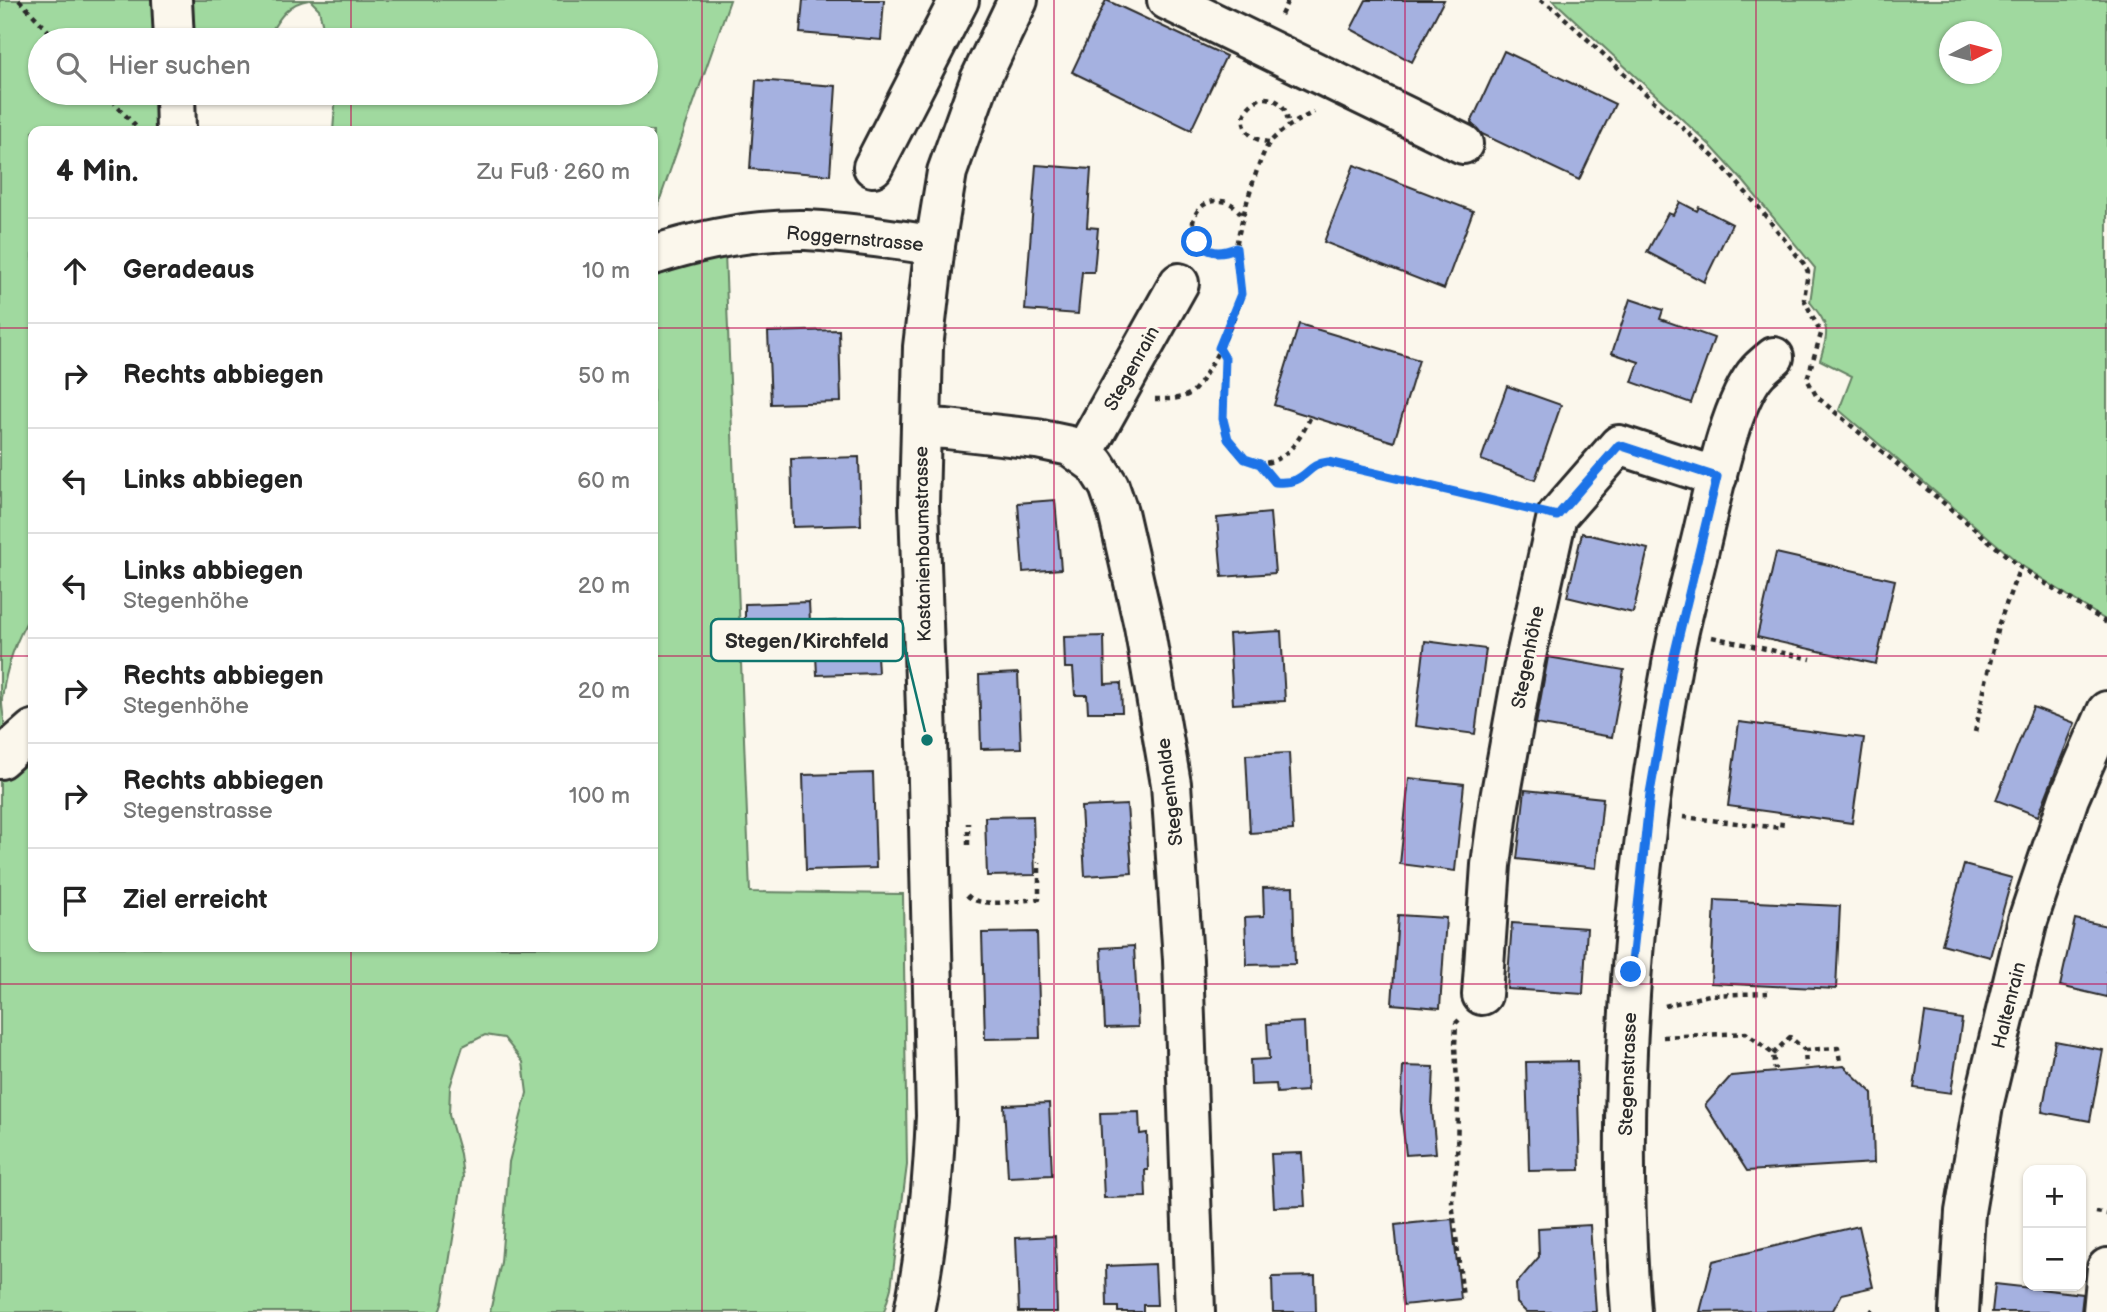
<!DOCTYPE html>
<html lang="de">
<meta charset="utf-8">
<style>
body{margin:0;font-family:"Balsamiq Sans",sans-serif;background:#f2f2f2;color:#222}
.controls{position:absolute;right:21px;bottom:21px;display:grid;overflow:hidden;border-radius:14px;box-shadow:0 2px 5px #0004}
.controls button{width:63px;height:63px;display:grid;place-items:center;padding:0;border:0;border-bottom:2px solid #e0e0e0;background:#fff;color:#222;font:35px sans-serif}
.compass{position:absolute;left:1939px;top:21px;width:63px;height:63px;border-radius:50%;background:#fff;box-shadow:0 2px 5px #0004;rotate:84deg}
.stop{position:absolute;width:21px;height:21px;margin:-16px;border:5px solid #1a73e8;border-radius:50%;background:#fff}
.stop.end{background:#1a73e8;border-color:#fff;box-shadow:0 2px 7px #0008}
.list{margin:0;padding:0;list-style:none}
h2{display:flex;justify-content:space-between;align-items:center;height:91px;margin:0;padding:0 28px;font-size:30px}
h2 small{font-size:23px;font-weight:400;color:#767676}
.list li{display:grid;grid-template-columns:46px 1fr auto;gap:21px;align-items:center;box-sizing:border-box;height:105px;padding:0 28px;border-top:2px solid #e0e0e0}
.list b{display:block;font-size:26px;white-space:nowrap}
.list p{margin:0;font-size:23px;white-space:nowrap;color:#767676}
.list em{font-size:23px;font-style:normal;color:#767676}
.icon{flex:none;width:38px;height:38px;fill:none;stroke:currentColor;stroke-width:2;stroke-linecap:round;stroke-linejoin:round}
.map{position:relative;flex:none;width:2107px;height:1312px;overflow:hidden}
.search{position:absolute;background:#fff;box-shadow:0 2px 5px #0004;left:28px;top:28px;width:630px;height:77px;display:flex;align-items:center;gap:18px;box-sizing:border-box;padding:0 24px;border-radius:38px;color:#767676;font-size:26px}
.panel{position:absolute;background:#fff;box-shadow:0 2px 5px #0004;left:28px;top:126px;width:630px;height:826px;border-radius:14px}
.map>svg:first-child{display:block}
.green{fill:#a0d99f;stroke:#668265;stroke-width:2;fill-rule:evenodd}
.building{fill:#a5b1e0;stroke:#2b2b2b;stroke-width:2}
.lines{fill:none;stroke-linecap:round;stroke-linejoin:round}
.minor-casing{stroke:#2b2b2b;stroke-width:44}
.path{stroke:#2b2b2b;stroke-width:4.5;stroke-dasharray:5 5;stroke-linecap:butt}
.minor{stroke:#fbf7ec;stroke-width:38}
.route{stroke:#1a73e8;stroke-width:9}
.grid{fill:none;stroke:#c2185b;stroke-width:2;stroke-opacity:0.55}
.labels{text-anchor:middle;stroke-width:6;stroke-linejoin:round;paint-order:stroke}
.street-label{font-size:19px;fill:#2b2b2b;stroke:#fbf7ec}
.leader{fill:none;stroke:#0f766e;stroke-width:2.5}
.callout-dot{fill:#0f766e;stroke:#fbf7ec;stroke-width:2.5}
.callout{fill:#fbf7ec;stroke:#0f766e;stroke-width:2.5}
.callout-label{font-size:21px;text-anchor:middle;font-weight:bold;fill:#2b2b2b}
</style>
<div class="map">
<svg width="2107" height="1312" viewBox="0 0 2107 1312">
<rect width="100%" height="100%" fill="#fbf7ec"/>
<filter id="ink" filterUnits="userSpaceOnUse"><feTurbulence type="fractalNoise" baseFrequency=".0143" numOctaves="2"/><feDisplacementMap in="SourceGraphic" scale="14" xChannelSelector="R" yChannelSelector="G"/><feConvolveMatrix kernelMatrix="1 2 1 2 8 2 1 2 1" color-interpolation-filters="sRGB"/></filter>
<g filter="url(#ink)">
<g class="green">
<path d="M0 0H163L165 40H40V93H167L169 131H33V611C16 638 6 666 2 699 1 713 9 728 0 741Z"/>
<path d="M191 0H309C286 3 277 22 266 40H192Z"/>
<polygon points="310,0 730,0 653,219 653,131 333,131 336,93 646,93 646,40 326,40 319,9"/>
<path d="M1553 0H2107V621L2021 565 1839 410 1852 376 1820 360C1829 330 1830 327 1810 302L1815 268 1744 182 1711 146ZM1950 32H1992V74H1950Z"/>
<polygon points="725,253 750,892 903,894 907,1165 891,1288 884,1312 490,1312 501,1262 509,1162 527,1093 523,1062 504,1038 485,1035 463,1046 450,1087 449,1115 460,1154 463,1177 443,1300 439,1312 0,1312 0,767 33,738 33,947 653,947 653,271"/>
</g>
<g class="building">
<polygon points="803,0 884,0 881,40 800,33"/>
<polygon points="1106,0 1226,56 1191,130 1072,72"/>
<polygon points="1366,0 1444,0 1412,62 1351,29"/>
<polygon points="1504,51 1615,104 1579,180 1482,134 1471,123"/>
<polygon points="756,80 836,86 830,175 750,169"/>
<polygon points="1036,165 1091,169 1087,227 1098,228 1094,272 1082,272 1078,314 1025,310"/>
<polygon points="1354,165 1473,211 1444,289 1324,242"/>
<polygon points="1680,202 1697,211 1699,207 1732,224 1704,282 1647,252 1668,213 1673,215"/>
<polygon points="1630,299 1663,310 1660,319 1714,338 1691,403 1632,382 1639,362 1612,353"/>
<polygon points="1299,324 1419,360 1394,442 1274,405"/>
<polygon points="839,330 841,402 771,404 768,332"/>
<polygon points="1507,386 1561,405 1535,480 1481,460"/>
<polygon points="859,457 861,525 793,527 791,459"/>
<polygon points="1055,500 1061,569 1023,572 1018,503"/>
<polygon points="1270,513 1275,573 1222,577 1217,518"/>
<polygon points="1582,533 1648,549 1633,613 1567,597"/>
<polygon points="1776,553 1895,580 1876,664 1757,637"/>
<polygon points="809,602 810,622 875,619 878,673 817,675 816,655 752,657 751,630 745,630 745,604"/>
<polygon points="1281,631 1285,701 1233,704 1229,634"/>
<polygon points="1104,636 1105,684 1121,683 1122,712 1088,712 1087,695 1075,695 1073,668 1065,668 1064,637"/>
<polygon points="1425,641 1486,649 1475,734 1415,726"/>
<polygon points="1548,657 1624,670 1612,737 1536,724"/>
<polygon points="1018,673 1021,748 981,749 979,675"/>
<polygon points="2033,707 2075,723 2038,816 1996,800"/>
<polygon points="1739,722 1864,738 1852,823 1728,806"/>
<polygon points="1289,753 1293,830 1250,833 1246,755"/>
<polygon points="873,773 876,868 806,870 803,775"/>
<polygon points="1409,778 1464,784 1455,871 1400,864"/>
<polygon points="1525,790 1603,798 1596,868 1517,859"/>
<polygon points="1127,805 1132,873 1085,876 1081,807"/>
<polygon points="1033,816 1035,875 987,876 985,817"/>
<polygon points="1964,865 2012,878 1990,957 1942,944"/>
<polygon points="1293,887 1295,964 1247,965 1245,917 1264,916 1263,888"/>
<polygon points="1715,900 1840,906 1836,989 1711,983"/>
<polygon points="1398,915 1446,918 1440,1008 1392,1004"/>
<polygon points="2075,919 2107,926 2107,997 2060,986"/>
<polygon points="1512,923 1587,928 1583,994 1507,989"/>
<polygon points="1037,932 1040,1038 985,1039 982,933"/>
<polygon points="1134,946 1138,1027 1105,1028 1101,948"/>
<polygon points="1925,1013 1962,1019 1951,1093 1914,1088"/>
<polygon points="1304,1022 1307,1091 1277,1093 1276,1084 1251,1085 1250,1060 1269,1059 1267,1024"/>
<polygon points="2055,1041 2103,1050 2090,1121 2042,1112"/>
<polygon points="1577,1061 1580,1170 1529,1171 1526,1062"/>
<polygon points="1403,1066 1434,1067 1432,1108 1436,1153 1406,1155 1401,1111"/>
<polygon points="1844,1066 1872,1093 1874,1163 1747,1171 1705,1105 1731,1076"/>
<polygon points="1049,1103 1052,1175 1008,1177 1004,1105"/>
<polygon points="1139,1112 1140,1134 1147,1133 1148,1170 1145,1170 1146,1197 1104,1198 1100,1113"/>
<polygon points="1302,1153 1305,1206 1274,1207 1271,1154"/>
<polygon points="1452,1219 1461,1299 1403,1305 1395,1225"/>
<polygon points="1590,1225 1596,1312 1526,1312 1517,1303 1516,1284 1539,1257 1538,1228"/>
<polygon points="1859,1226 1873,1287 1842,1294 1833,1310 1700,1312 1713,1261"/>
<polygon points="1055,1236 1057,1312 1019,1312 1016,1238"/>
<polygon points="1155,1264 1157,1305 1143,1305 1143,1312 1118,1312 1118,1307 1107,1307 1106,1266"/>
<polygon points="1315,1276 1316,1312 1273,1312 1272,1277"/>
<polygon points="1995,1284 2083,1294 2081,1312 1992,1312"/>
</g>
<g class="lines">
<defs>
<g id="minor">
<polyline points="172,0 174,40"/>
<polyline points="1167,0 1463,144"/>
<polyline points="175,93 176,131"/>
<polyline points="873,167 959,0"/>
<path d="M653 255C701 240 755 229 806 230 849 232 892 240 935 245"/>
<polyline points="921,428 947,429 1037,439 1070,446 1095,464 1109,486 1118,512 1144,626 1171,784 1183,960 1195,1312"/>
<polyline points="1083,454 1179,283"/>
<polyline points="0,759 33,730"/>
<polyline points="1482,995 1491,865 1499,804 1524,665 1557,516 1619,445 1717,477"/>
<path d="M914 1312C927 1247 933 1182 936 1116L927 740 919 505 923 347 935 245 947 172 980 80 1018 0"/>
<path d="M1631 1312C1614 1093 1633 874 1673 659 1680 621 1691 583 1700 545 1711 501 1729 403 1758 371 1763 366 1769 361 1774 357"/>
<polyline points="1959,1312 1965,1212 1983,1106 2028,920 2069,798 2107,711"/>
<polyline points="2103,1312 2107,1268"/>
</g>
</defs>
<use href="#minor" class="minor-casing"/>
<g class="path">
<polyline points="19,0 57,40"/>
<polyline points="1540,0 1555,9 1717,160 1756,204 1804,264 1808,272 1804,299 1821,334 1807,379 1817,397 2020,567 2107,623"/>
<polyline points="1281,15 1288,0"/>
<polyline points="105,93 140,131"/>
<path d="M1269 142C1240 140 1234 109 1262 98 1279 98 1287 107 1288 124"/>
<path d="M1235 248C1183 267 1180 199 1220 201 1230 201 1237 207 1242 216"/>
<path d="M1220 349 1225 358C1224 383 1218 415 1228 439 1233 448 1241 458 1251 461 1279 471 1300 441 1310 418"/>
<path d="M1155 399C1167 399 1180 400 1191 393 1205 383 1240 311 1241 294 1242 278 1233 262 1236 247 1239 228 1259 153 1271 141 1285 127 1297 121 1314 112"/>
<path d="M1260 464 1275 482C1310 485 1303 466 1328 462L1522 508"/>
<polyline points="1712,637 1811,659"/>
<polyline points="1975,732 1998,626 2020,567"/>
<polyline points="1683,817 1781,828 1782,820"/>
<polyline points="968,845 968,823"/>
<path d="M967 895C979 909 1020 900 1039 899V862"/>
<polyline points="1665,1006 1709,995 1768,993"/>
<polyline points="1459,1020 1456,1023 1455,1046 1458,1102 1457,1162 1452,1201 1463,1298"/>
<polyline points="1663,1037 1746,1033 1773,1054 1775,1070"/>
<polyline points="1805,1050 1838,1048 1840,1062"/>
<polyline points="1773,1054 1790,1037 1805,1050 1806,1067"/>
<polyline points="2096,1212 2107,1214"/>
<polyline points="1871,1312 1873,1309"/>
</g>
<use href="#minor" class="minor"/>
</g>
</g>
<g class="lines" filter="url(#ink)">
<path class="route" d="M1197 242C1209 254 1220 254 1236 248L1241 294 1219 348 1225 358 1223 419 1228 439 1245 459 1260 464 1275 482C1309 485 1303 465 1328 462L1557 516 1619 445 1717 477 1674 656 1650 793 1631 972"/>
</g>
<path class="grid" d="M351 0V40M702 0V1312M1054 0V1312M1405 0V1312M1756 0V1312M351 93V131M0 328H33M653 328H2107M0 656H33M653 656H2107M351 947V1312M0 984H2107"/>
<g class="labels">
<g class="street-label">
<text transform="translate(855 238) rotate(5)" y="7">Roggernstrasse</text>
<text transform="translate(1131 368) rotate(-61)" y="7">Stegenrain</text>
<text transform="translate(922 544) rotate(-91)" y="7">Kastanienbaumstrasse</text>
<text transform="translate(1527 657) rotate(-79)" y="7">Stegenhöhe</text>
<text transform="translate(1169 792) rotate(-97)" y="7">Stegenhalde</text>
<text transform="translate(2008 1005) rotate(-76)" y="7">Haltenrain</text>
<text transform="translate(1627 1074) rotate(-88)" y="7">Stegenstrasse</text>
</g>
</g>
<path class="leader" d="M927 740L903 640"/>
<circle class="callout-dot" cx="927" cy="740" r="7"/>
<rect class="callout" x="711" y="619" width="192" height="42" rx="7"/>
<g class="callout-label">
<text x="807" y="648">Stegen/Kirchfeld</text>
</g>
</svg>
<div class="controls">
<button>+</button>
<button>−</button>
</div>
<svg class="compass" viewBox="-18 -18 36 36"><path d="M0-13l5 13h-10z" fill="#e53935"/><path d="M0 13l5-13h-10z" fill="#767676"/></svg>
<div class="stop" style="left:1197px;top:242px"></div>
<div class="stop end" style="left:1631px;top:972px"></div>
<div class="search"><svg class="icon" aria-label="search" viewBox="0 0 24 24"><circle cx="10" cy="10" r="6"/><path d="M15 15l6 6"/></svg>Hier suchen</div>
<section class="panel">
<h2>4 Min.<small>Zu Fuß · 260 m</small></h2>
<ul class="list">
<li><svg class="icon" aria-label="ahead" viewBox="0 0 24 24"><path d="M12 20V5M6 11l6-6 6 6"/></svg><div><b>Geradeaus</b></div><em>10 m</em></li>
<li><svg class="icon" aria-label="right" viewBox="0 0 24 24"><path d="M7 20v-9h11M14 6l5 5-5 5"/></svg><div><b>Rechts abbiegen</b></div><em>50 m</em></li>
<li><svg class="icon" aria-label="left" viewBox="0 0 24 24"><path d="M17 20v-9H6M10 6l-5 5 5 5"/></svg><div><b>Links abbiegen</b></div><em>60 m</em></li>
<li><svg class="icon" aria-label="left" viewBox="0 0 24 24"><path d="M17 20v-9H6M10 6l-5 5 5 5"/></svg><div><b>Links abbiegen</b><p>Stegenhöhe</p></div><em>20 m</em></li>
<li><svg class="icon" aria-label="right" viewBox="0 0 24 24"><path d="M7 20v-9h11M14 6l5 5-5 5"/></svg><div><b>Rechts abbiegen</b><p>Stegenhöhe</p></div><em>20 m</em></li>
<li><svg class="icon" aria-label="right" viewBox="0 0 24 24"><path d="M7 20v-9h11M14 6l5 5-5 5"/></svg><div><b>Rechts abbiegen</b><p>Stegenstrasse</p></div><em>100 m</em></li>
<li><svg class="icon" aria-label="arrive" viewBox="0 0 24 24"><path d="M6 21V4h12l-3 4 3 4H6"/></svg><div><b>Ziel erreicht</b></div></li>
</ul>
</section>
</div>
